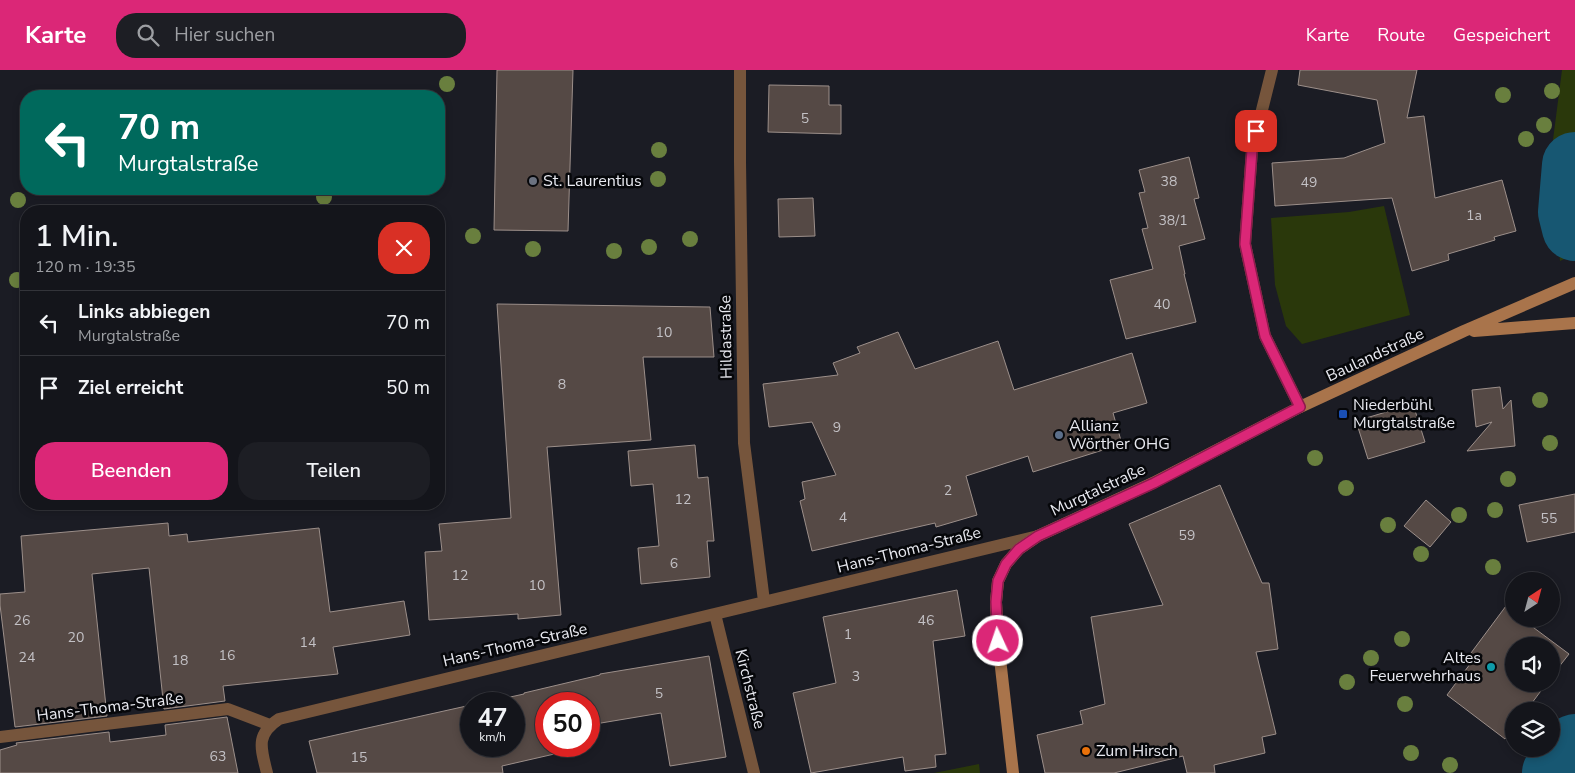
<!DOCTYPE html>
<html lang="de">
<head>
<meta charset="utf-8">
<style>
	body { margin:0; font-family:"Nunito Sans",sans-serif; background:#1d1e24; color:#f1f3f6; height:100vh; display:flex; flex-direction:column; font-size:19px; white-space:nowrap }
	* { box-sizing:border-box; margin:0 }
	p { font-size:16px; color:#9d9fa3 }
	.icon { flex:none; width:28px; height:28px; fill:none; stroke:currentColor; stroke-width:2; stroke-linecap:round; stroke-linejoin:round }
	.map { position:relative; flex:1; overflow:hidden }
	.drawer { position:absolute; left:20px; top:135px; width:425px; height:305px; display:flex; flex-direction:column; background:#14151b; border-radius:20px; box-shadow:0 2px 8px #0003,0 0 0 1px #33343a }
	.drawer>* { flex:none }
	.hud { position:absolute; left:20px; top:20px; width:425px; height:105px; border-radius:20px; box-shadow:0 2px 8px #0003,0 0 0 1px #33343a; background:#00695c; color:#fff; overflow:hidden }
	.needle { width:32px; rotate:36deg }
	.controls { position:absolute; left:1505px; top:502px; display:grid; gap:10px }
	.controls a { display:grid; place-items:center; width:55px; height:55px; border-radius:50%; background:#14151b; box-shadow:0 2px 8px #0003,0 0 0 1px #33343a; font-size:25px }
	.speed { position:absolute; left:460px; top:622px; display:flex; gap:10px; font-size:25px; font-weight:700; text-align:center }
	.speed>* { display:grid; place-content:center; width:65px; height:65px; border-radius:50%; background:#14151b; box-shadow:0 2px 8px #0003,0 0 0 1px #33343a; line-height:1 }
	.speed small { font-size:12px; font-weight:400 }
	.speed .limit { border:8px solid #d22; background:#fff; color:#111 }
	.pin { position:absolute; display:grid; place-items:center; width:42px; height:42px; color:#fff; margin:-21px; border-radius:10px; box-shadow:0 2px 8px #0006 }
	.me { position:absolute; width:55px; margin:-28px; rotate:357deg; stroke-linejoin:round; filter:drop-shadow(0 0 4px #0008) }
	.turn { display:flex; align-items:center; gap:18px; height:105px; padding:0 15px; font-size:22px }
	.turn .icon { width:65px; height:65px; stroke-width:2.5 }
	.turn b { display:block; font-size:35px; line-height:42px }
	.round { display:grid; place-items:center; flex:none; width:52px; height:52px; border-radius:20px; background:#1d1e24 }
	.summary { display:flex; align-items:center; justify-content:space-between; height:85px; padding:0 15px }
	h1 { font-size:30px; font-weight:600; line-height:38px }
	.cta { display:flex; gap:10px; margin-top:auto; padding:10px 15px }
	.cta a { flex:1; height:58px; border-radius:20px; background:#db2777; color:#fff; font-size:20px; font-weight:600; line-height:58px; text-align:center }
	.cta a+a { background:#1d1e24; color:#f1f3f6 }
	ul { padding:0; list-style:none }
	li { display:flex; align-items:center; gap:15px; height:65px; padding:0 15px; border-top:1px solid #33343a }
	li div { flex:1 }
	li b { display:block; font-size:19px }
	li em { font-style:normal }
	header { display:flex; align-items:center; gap:30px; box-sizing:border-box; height:70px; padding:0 25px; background:#db2777; color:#fff }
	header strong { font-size:24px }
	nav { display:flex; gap:28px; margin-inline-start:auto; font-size:18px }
	.search { width:350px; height:45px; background:#1d1e24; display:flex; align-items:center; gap:12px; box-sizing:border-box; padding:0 18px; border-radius:20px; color:#9d9fa3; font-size:19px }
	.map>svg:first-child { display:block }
	.green { fill:#2a380b }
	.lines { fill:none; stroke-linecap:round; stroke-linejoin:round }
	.river { stroke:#175772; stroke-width:66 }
	.building { fill:#554945; stroke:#9c8f8a }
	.street { stroke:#76553c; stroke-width:12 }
	.secondary { stroke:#a9744b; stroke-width:12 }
	.tree { fill:#697f3e }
	.route-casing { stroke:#8e194d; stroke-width:12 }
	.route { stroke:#db2777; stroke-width:9 }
	.worship-dot { fill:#6b7280; stroke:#06070a; stroke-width:2 }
	.transit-dot { fill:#1a4fb4; stroke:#06070a; stroke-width:2 }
	.service-dot { fill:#5c6f8a; stroke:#06070a; stroke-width:2 }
	.culture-dot { fill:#0f9aa8; stroke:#06070a; stroke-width:2 }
	.food-dot { fill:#e8710a; stroke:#06070a; stroke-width:2 }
	.labels { text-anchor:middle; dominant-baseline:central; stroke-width:5; stroke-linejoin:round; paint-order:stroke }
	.number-label { font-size:14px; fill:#c3c1c5 }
	.poi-label { font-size:16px; fill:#e8e9f0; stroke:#06070a; text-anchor:start }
	.street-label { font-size:16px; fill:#e8e9f0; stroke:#06070a }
</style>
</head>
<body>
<header>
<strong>Karte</strong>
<div class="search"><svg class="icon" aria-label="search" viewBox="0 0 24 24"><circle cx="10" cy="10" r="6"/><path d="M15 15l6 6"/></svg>Hier suchen</div>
<nav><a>Karte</a><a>Route</a><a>Gespeichert</a></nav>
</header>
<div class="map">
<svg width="1575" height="703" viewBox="0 0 1575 703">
	<rect width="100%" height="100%" fill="#1b1c24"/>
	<path class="green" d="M1562,0h13v184l-15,7 -10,-98z
		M1384,136l26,109 -108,29 -16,-18 -11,-41 -4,-67 78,-6z
		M979,694l1,9h-46z"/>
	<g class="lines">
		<path class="river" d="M1575,95l-4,47 4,16
			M1555,703l6,-5 14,-21"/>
	</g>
	<path class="building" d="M497,0h76l-5,161 -74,-1z
		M1300,0h117l-10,48 17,-2 11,82 67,-18 14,51 -22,6 1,3 -47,14 1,6 -37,11 -20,-73 -117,8 -3,-43 72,-5 41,-15 -8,-43 -79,-15z
		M769,15l60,1v19h12v29l-73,-2z
		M1189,87l10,41 -5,1 11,40 -26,7 6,28h-1l12,48 -70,17 -16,-59 43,-11 -11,-40 6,-1 -9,-35 6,-1 -6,-22z
		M813,128l2,38 -36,1 -1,-38z
		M497,234l213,3 4,50h-71l8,83 -104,7 14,168 -43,4v-5l-89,6 -4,-68 17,-1 -3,-27 72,-6z
		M898,262l17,37 83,-28 16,49 118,-37 15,50 -34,10 9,31 -89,28 -5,-16 -62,20 11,39 -41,12 -1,-4 -123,28 -12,-50 5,-2 -3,-17 34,-7 -24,-53 -43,5 -6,-43 75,-9 -5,-12 27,-10 -3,-6z
		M1500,317l3,22 8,-9 4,46 -48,5 25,-29 -16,5 -4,-37z
		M1413,334l12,38 -57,17 -12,-38z
		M695,375l3,33 10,-1 6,64h-7l3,36 -69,7 -3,-36 21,-2 -6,-62 -22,2 -3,-35z
		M1220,415l42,98h7l9,66 -22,3 20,82 -14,3 3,16 -51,12 1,8h-28l-4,-17 -69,17h-69l-8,-38 46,-11 -3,-13 25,-7 -14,-87 72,-12 -34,-81z
		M1575,424v38l-48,10 -8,-37z
		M1426,430l25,22 -21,25 -26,-21z
		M168,453l1,13 18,-2 1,8 131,-14 11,84 74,-11 6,34 -77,12 5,27 -115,12 2,15 -61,8 -15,-141 -57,6 15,142 -92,11 -15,-122v-11l25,-2 -4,-56z
		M957,520l8,46 -32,5 13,113 -11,1 1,12 -31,4 -2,-14 -92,16 -18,-80 43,-10 -13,-66z
		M1506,536l8,6v7h8l47,35 -18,23v-31h-37v38h32l-20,27h-12v16l-9,12 -58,-44 29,-39 -5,-3z
		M709,586l17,101 -56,9 -9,-53 -72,12v-21h-43v42l39,1 -83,19 1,7h-186l-8,-32 162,-36v41h43v-42h-36l46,-10v-1l76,-18v-1z
		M227,647l11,56h-238v-23l17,-5 -1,-2 93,-11 1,10 56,-7 -1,-10z"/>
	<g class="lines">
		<path class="street" d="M740,0v92l4,281 20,158
			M1272,0l-20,80 -7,94 20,92 35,71
			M715,544l39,159
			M0,667l228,-28 42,16
			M267,703c-6,-25 -12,-38 12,-54l759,-183"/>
		<path class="secondary" d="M1474,261l101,-8
			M1013,703l-15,-132 -2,-39 2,-21 8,-17 13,-15 19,-13 115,-53 147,-76 164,-76 111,-48"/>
	</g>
	<g class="tree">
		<circle cx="447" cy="14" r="8"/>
		<circle cx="1552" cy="21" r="8"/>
		<circle cx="1503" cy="25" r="8"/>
		<circle cx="1544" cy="55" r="8"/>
		<circle cx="1526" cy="69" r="8"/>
		<circle cx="659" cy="80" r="8"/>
		<circle cx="658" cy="109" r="8"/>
		<circle cx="324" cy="127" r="8"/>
		<circle cx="18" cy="130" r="8"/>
		<circle cx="473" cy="166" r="8"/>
		<circle cx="690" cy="169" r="8"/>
		<circle cx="649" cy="177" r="8"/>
		<circle cx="533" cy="179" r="8"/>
		<circle cx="614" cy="181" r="8"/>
		<circle cx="17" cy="210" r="8"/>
		<circle cx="1540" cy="330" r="8"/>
		<circle cx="1550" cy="373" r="8"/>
		<circle cx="1315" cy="388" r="8"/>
		<circle cx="1508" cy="409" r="8"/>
		<circle cx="1346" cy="418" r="8"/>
		<circle cx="1495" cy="440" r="8"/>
		<circle cx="1459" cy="445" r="8"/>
		<circle cx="1388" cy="455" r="8"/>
		<circle cx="1421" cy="484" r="8"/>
		<circle cx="1493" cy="497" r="8"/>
		<circle cx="1402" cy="569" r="8"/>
		<circle cx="1371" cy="588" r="8"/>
		<circle cx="1347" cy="612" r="8"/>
		<circle cx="1405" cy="634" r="8"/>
		<circle cx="1411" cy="683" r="8"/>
		<circle cx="1450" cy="695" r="8"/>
	</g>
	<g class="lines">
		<defs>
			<path id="route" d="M998,571l-2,-39 2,-21 8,-17 13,-15 19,-13 116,-53 146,-76 -35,-71 -20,-92 7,-94 4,-19"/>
		</defs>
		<use href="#route" class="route-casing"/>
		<use href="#route" class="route"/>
	</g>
	<circle class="worship-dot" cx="533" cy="111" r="5"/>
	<rect class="transit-dot" x="1338" y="339" width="10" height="10" rx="2.5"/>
	<circle class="service-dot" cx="1059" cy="365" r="5"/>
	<circle class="culture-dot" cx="1491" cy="597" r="5"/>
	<circle class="food-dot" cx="1086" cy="681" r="5"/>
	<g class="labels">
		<g class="number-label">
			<text x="805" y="48">5</text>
			<text x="1169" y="111">38</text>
			<text x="1309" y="112">49</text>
			<text x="1474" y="145">1a</text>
			<text x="1173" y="150">38/1</text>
			<text x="1162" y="234">40</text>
			<text x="664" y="262">10</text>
			<text x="562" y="314">8</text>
			<text x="837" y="357">9</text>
			<text x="948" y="420">2</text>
			<text x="683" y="429">12</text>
			<text x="843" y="447">4</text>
			<text x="1549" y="448">55</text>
			<text x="1187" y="465">59</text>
			<text x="674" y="493">6</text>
			<text x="460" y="505">12</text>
			<text x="537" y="515">10</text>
			<text x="22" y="550">26</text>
			<text x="926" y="550">46</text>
			<text x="848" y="564">1</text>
			<text x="76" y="567">20</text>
			<text x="308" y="572">14</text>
			<text x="227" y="585">16</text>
			<text x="27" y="587">24</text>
			<text x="180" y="590">18</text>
			<text x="856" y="606">3</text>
			<text x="659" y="623">5</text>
			<text x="218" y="686">63</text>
			<text x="359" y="687">15</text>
		</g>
		<g class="poi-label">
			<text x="543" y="111">St. Laurentius</text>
			<text x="1353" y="335">Niederbühl<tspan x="1353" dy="18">Murgtalstraße</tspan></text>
			<text x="1069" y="356">Allianz<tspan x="1069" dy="18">Wörther OHG</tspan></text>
			<text x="1481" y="588" text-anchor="end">Altes<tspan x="1481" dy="18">Feuerwehrhaus</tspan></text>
			<text x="1096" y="681">Zum Hirsch</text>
		</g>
		<g class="street-label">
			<text transform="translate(726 267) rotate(-91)">Hildastraße</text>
			<text transform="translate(1375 285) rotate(-25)">Baulandstraße</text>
			<text transform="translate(1098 420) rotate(-25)">Murgtalstraße</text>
			<text transform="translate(909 480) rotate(-14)">Hans-Thoma-Straße</text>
			<text transform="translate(515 575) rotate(-13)">Hans-Thoma-Straße</text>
			<text transform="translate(750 619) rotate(76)">Kirchstraße</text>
			<text transform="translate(110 637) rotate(-7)">Hans-Thoma-Straße</text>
		</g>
	</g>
</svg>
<div class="controls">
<a><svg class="needle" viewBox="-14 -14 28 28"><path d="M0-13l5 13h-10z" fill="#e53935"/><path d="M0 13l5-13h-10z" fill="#9d9fa3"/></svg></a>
<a><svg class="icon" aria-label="sound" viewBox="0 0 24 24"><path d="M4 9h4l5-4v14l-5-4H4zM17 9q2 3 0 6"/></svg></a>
<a><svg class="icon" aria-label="layers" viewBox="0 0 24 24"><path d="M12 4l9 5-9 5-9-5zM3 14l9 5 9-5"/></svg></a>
</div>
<div class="speed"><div>47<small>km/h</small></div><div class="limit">50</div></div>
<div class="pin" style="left:1256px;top:61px;background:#d93025"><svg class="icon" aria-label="arrive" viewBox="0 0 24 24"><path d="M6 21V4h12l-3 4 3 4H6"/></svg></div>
<svg class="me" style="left:998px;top:571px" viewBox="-20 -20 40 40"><circle r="17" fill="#db2777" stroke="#fff" stroke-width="3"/><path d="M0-11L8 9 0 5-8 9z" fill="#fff"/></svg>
<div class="hud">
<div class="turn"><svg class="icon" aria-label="left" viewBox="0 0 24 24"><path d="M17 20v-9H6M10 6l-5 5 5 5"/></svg><div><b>70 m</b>Murgtalstraße</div></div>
</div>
<section class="drawer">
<div class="summary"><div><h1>1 Min.</h1><p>120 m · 19:35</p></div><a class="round" style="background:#d93025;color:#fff"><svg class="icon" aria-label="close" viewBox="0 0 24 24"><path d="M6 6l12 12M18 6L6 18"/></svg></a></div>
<ul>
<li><svg class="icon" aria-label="left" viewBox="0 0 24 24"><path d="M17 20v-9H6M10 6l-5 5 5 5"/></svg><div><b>Links abbiegen</b><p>Murgtalstraße</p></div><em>70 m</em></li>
<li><svg class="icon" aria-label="arrive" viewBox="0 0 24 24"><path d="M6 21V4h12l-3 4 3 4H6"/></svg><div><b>Ziel erreicht</b></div><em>50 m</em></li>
</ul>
<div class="cta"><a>Beenden</a><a>Teilen</a></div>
</section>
</div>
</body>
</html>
